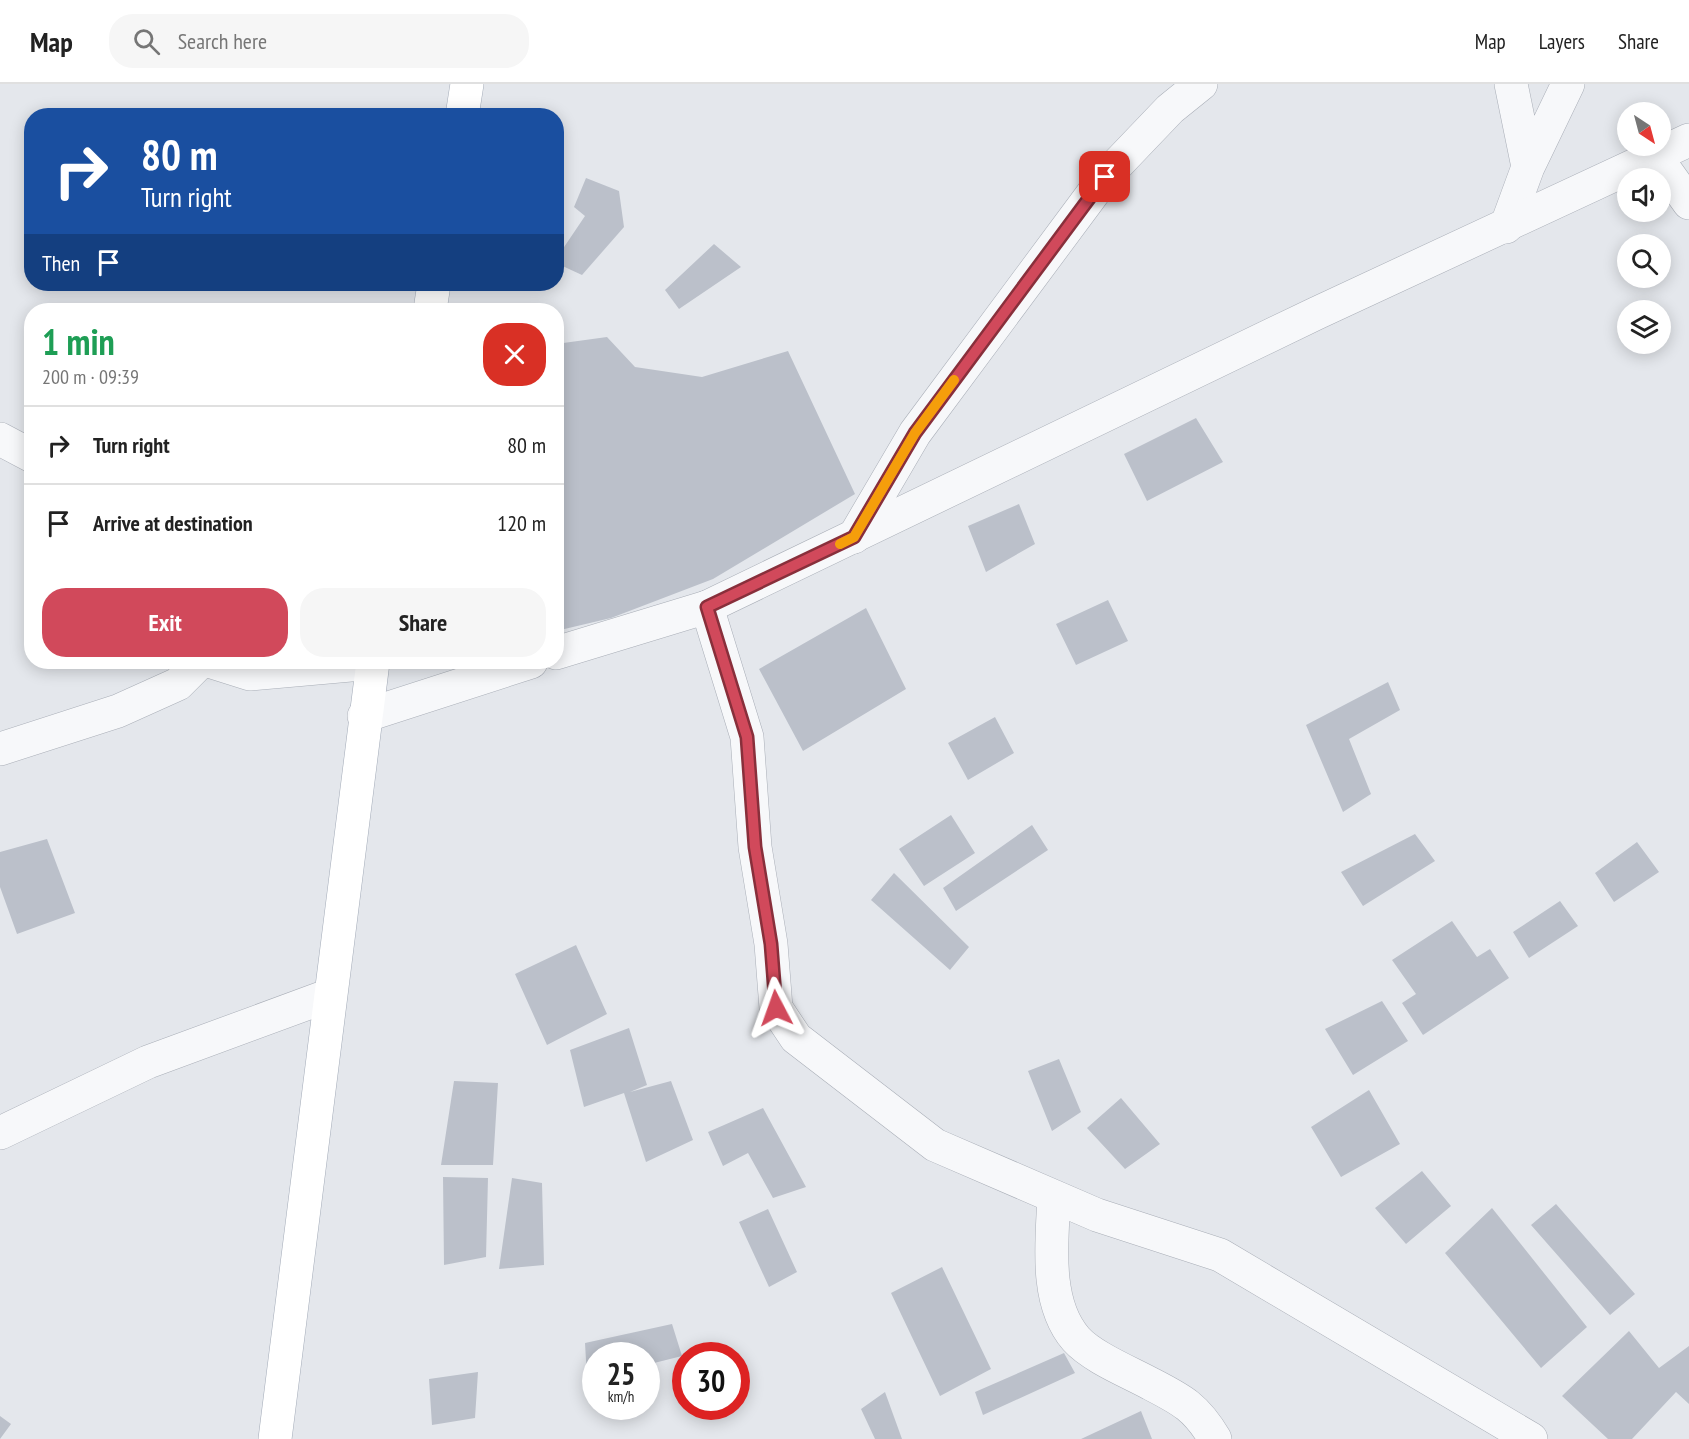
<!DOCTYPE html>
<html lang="en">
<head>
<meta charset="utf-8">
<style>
	body { margin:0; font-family:"PT Sans Narrow",sans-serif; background:#f6f6f6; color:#222; height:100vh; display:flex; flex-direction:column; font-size:22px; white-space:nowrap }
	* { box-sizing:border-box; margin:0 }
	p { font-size:20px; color:#767676 }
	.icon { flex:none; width:33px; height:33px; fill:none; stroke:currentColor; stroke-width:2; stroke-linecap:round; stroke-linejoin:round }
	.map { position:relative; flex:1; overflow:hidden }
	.details { position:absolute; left:24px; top:219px; width:540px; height:366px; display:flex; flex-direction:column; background:#fff; border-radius:24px; box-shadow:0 3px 15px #0003 }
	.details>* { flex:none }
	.banner { position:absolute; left:24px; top:24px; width:540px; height:183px; border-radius:24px; box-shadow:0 3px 15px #0003; background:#1a4fa0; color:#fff; overflow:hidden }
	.needle { width:39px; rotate:144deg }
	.fabs { position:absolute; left:1617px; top:18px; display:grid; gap:12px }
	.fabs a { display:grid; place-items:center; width:54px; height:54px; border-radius:50%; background:#fff; box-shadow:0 3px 15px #0003; font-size:30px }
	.speed { position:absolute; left:582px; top:1258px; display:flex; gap:12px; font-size:30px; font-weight:700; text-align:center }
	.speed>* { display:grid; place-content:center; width:78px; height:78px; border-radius:50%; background:#fff; box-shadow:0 3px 15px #0003; line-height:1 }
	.speed small { font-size:15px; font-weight:400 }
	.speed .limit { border:9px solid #d22; background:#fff; color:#111 }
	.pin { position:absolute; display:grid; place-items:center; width:51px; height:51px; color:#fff; margin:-26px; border-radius:12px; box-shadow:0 3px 9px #0006 }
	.me { position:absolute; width:66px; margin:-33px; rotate:356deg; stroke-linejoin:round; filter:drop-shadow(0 0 4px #0008) }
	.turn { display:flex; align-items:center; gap:21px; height:126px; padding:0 18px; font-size:27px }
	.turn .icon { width:78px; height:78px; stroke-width:2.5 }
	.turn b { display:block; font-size:42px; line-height:51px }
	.then { display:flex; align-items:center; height:57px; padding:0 18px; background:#0003; gap:12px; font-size:22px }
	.round { display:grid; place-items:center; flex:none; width:63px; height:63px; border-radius:24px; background:#f6f6f6 }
	.head { display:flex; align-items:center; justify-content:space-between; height:102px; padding:0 18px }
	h1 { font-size:36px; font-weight:800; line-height:45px; color:#1e9e55 }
	.primary-button { display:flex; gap:12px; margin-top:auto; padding:12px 18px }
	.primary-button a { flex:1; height:69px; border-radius:24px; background:#d1495b; color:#fff; font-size:24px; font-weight:800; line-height:69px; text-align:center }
	.primary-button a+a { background:#f6f6f6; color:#222 }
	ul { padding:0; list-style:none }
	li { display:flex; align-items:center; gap:18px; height:78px; padding:0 18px; border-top:2px solid #e0e0e0 }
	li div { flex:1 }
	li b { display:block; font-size:22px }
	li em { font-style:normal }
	header { display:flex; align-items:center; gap:36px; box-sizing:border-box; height:84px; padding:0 30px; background:#fff; border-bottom:2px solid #e0e0e0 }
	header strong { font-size:28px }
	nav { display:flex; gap:33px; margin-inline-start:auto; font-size:21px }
	.search { width:420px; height:54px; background:#f6f6f6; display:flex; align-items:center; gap:15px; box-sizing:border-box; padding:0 21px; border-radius:24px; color:#767676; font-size:22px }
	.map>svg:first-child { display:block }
	.building { fill:#bbc0ca }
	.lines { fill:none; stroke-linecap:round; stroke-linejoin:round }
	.minor-casing { stroke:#a9aeb7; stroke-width:34 }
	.tertiary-casing { stroke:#a9aeb7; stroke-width:34 }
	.primary-casing { stroke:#a3abb8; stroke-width:34 }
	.minor { stroke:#f7f8fa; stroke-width:33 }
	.tertiary { stroke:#f7f8fa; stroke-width:33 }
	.primary { stroke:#fff; stroke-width:33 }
	.route-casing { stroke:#882f3b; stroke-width:15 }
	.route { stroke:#d1495b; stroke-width:10 }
	.slow { stroke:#f59e0b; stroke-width:10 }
</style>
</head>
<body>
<header>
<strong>Map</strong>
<div class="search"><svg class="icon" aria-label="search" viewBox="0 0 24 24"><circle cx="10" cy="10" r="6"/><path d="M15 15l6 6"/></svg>Search here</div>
<nav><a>Map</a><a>Layers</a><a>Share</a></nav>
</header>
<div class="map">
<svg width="1689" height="1355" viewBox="0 0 1689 1355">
	<rect width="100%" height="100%" fill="#e4e7ec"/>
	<path class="building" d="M586,94l33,13 5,36 -42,48 -26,-12v-4l29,-43 -11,-9z
		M714,160l27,23 -62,42 -14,-19z
		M607,253l28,30 67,10 86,-26 67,143 -142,85 -102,39 -55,13v-287z
		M1196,334l27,44 -76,39 -23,-47z
		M1019,420l16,40 -49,28 -18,-46z
		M1108,516l20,41 -52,24 -20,-41z
		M866,524l40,81 -103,62 -44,-82z
		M1388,598l12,28 -51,29 22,55 -28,18 -37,-87z
		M995,633l19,36 -46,27 -20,-37z
		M951,731l24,38 -51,33 -25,-37z
		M1032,741l16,25 -92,61 -13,-23z
		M1415,750l20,27 -72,45 -22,-34z
		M47,755l28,74 -58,21 -17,-47v-35z
		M1637,758l22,30 -45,30 -19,-29z
		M894,789l75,74 -19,23 -79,-70z
		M1560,817l18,25 -49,32 -16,-26z
		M1452,837l25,36 13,-8 19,29 -86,57 -21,-32 14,-9 -24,-34z
		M576,861l31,69 -60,31 -32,-71z
		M1382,917l26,40 -55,34 -28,-46z
		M629,944l18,57 -17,7 41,-11 22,59 -47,22 -22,-69 -40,14 -14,-57z
		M1059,975l22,53 -29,19 -24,-60z
		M454,997l44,2 -5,82h-52z
		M1369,1006l31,54 -59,33 -30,-50z
		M1121,1014l39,46 -35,25 -38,-41z
		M763,1024l43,79 -33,11 -25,-45 -25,13 -15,-34z
		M1422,1087l29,35 -45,38 -31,-36z
		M443,1093l45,1 -2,79 -42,8z
		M512,1094l30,5 2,82 -45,4z
		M1556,1120l79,90 -25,21 -79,-90z
		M1492,1124l95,119 -46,41 -96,-115z
		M768,1125l29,63 -28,15 -30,-65z
		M942,1183l49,102 -51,27 -49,-103z
		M672,1240l10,32 -36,9v-9h-50v20l-9,2 -2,-35z
		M1629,1247l30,37 30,-22v58l-13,-12 -44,47h-24l-46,-43z
		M1064,1269l11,20 -92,42 -8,-23z
		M478,1288l-3,46 -43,7 -3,-46z
		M885,1308l17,47h-27l-14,-30z
		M1141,1327l11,28h-71z
		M0,1332l11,8 -11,15z"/>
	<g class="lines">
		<defs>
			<path id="minor" d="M1511,0l17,83
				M1656,73l33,46
				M1506,143l22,-60 40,-83
				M0,355l32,17
				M854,453l61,-104 190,-256 65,-68 31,-25
				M707,523l40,130 8,110 16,97 5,64 20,30 139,107 162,70 123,40 311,184
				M212,578l38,12 123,-11
				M0,665l118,-38 60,-27 22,-22
				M0,1049l148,-71 182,-67
				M1054,1113c-2,44 -10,105 22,142 16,18 53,33 75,45 31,16 45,23 64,55"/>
			<path id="tertiary" d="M556,569l151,-46 610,-294 372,-173
				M364,632l167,-54"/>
			<path id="primary" d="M462,32l5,-32
				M430,226l4,-26
				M275,1355l98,-777"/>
		</defs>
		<use href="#minor" class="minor-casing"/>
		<use href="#tertiary" class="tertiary-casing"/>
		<use href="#primary" class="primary-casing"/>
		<use href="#minor" class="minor"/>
		<use href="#tertiary" class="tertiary"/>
		<use href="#primary" class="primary"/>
	</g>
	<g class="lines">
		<defs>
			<path id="route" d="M776,924l-5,-64 -16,-97 -8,-110 -40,-130 147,-70 61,-104 190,-256"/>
		</defs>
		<use href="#route" class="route-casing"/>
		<use href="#route" class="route"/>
		<path class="slow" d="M840,460l14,-7 61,-104 39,-53"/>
	</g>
</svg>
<div class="fabs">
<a><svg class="needle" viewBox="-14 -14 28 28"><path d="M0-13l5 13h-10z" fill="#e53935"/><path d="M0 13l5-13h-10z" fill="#767676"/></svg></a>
<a><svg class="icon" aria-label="sound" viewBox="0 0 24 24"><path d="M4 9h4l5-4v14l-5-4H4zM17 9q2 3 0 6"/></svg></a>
<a><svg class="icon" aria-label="search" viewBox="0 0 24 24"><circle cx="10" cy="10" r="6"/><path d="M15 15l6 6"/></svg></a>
<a><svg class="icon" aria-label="layers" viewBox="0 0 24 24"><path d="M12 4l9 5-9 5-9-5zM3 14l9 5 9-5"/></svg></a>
</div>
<div class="speed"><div>25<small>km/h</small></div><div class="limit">30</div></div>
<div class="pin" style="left:1105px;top:93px;background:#d93025"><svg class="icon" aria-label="arrive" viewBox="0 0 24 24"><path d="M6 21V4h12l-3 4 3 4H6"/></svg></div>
<svg class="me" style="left:776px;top:924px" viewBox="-20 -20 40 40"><path d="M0-17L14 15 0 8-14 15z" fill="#d1495b" stroke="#fff" stroke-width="4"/></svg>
<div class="banner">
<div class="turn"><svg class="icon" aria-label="right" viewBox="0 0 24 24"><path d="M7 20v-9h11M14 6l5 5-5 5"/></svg><div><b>80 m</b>Turn right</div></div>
<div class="then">Then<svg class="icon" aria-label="arrive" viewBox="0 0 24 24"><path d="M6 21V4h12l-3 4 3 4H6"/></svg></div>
</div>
<section class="details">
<div class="head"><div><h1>1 min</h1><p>200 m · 09:39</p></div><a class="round" style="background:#d93025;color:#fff"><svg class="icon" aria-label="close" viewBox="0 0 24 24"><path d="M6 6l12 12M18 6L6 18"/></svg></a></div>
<ul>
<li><svg class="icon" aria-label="right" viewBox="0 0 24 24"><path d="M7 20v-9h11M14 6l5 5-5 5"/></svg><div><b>Turn right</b></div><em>80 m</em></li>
<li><svg class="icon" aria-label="arrive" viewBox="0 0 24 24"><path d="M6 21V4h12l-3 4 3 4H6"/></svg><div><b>Arrive at destination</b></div><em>120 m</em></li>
</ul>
<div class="primary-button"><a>Exit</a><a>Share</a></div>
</section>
</div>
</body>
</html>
